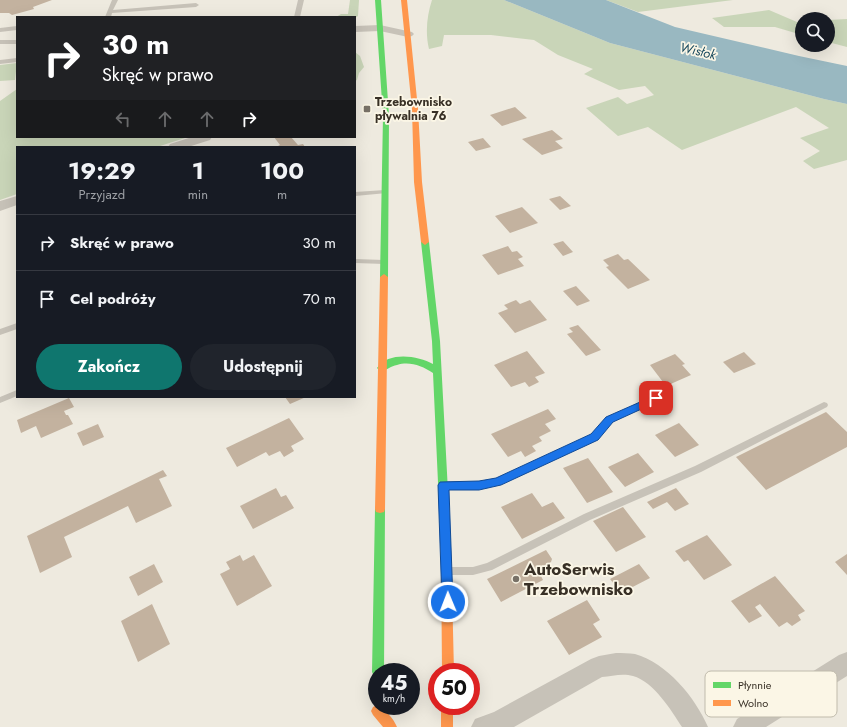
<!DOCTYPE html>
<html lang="pl">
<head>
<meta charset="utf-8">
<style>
	body { margin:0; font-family:Jost,sans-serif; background:#20242c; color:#f1f3f6; height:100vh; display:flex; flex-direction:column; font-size:15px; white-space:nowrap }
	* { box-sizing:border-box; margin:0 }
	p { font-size:13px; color:#9ea1a6 }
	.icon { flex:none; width:22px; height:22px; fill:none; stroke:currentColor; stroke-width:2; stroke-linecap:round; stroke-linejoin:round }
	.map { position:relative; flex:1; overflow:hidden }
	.sheet { position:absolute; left:16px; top:146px; width:340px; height:252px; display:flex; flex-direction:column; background:#171b24; border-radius:0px; box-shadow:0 4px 16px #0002 }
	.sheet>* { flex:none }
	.guide { position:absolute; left:16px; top:16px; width:340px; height:122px; border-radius:0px; box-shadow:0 4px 16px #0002; background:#202124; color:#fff; overflow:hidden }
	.controls { position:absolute; left:795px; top:12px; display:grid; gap:8px }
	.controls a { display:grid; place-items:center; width:40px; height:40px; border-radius:50%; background:#171b24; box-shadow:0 4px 16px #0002; font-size:20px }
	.speed { position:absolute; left:368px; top:663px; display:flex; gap:8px; font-size:20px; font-weight:700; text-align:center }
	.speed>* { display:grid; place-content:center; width:52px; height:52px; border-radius:50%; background:#171b24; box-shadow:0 4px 16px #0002; line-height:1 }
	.speed small { font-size:10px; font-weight:400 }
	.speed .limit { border:6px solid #d22; background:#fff; color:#111 }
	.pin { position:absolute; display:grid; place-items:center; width:34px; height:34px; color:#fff; margin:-17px; border-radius:8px; box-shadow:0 2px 6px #0006 }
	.me { position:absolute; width:44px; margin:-22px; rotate:359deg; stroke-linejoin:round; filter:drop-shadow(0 0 3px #0008) }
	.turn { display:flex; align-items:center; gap:14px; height:84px; padding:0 20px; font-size:18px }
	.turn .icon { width:52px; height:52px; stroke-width:2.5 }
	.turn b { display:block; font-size:28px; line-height:34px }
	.lanes { display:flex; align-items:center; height:38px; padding:0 20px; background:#0003; justify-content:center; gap:20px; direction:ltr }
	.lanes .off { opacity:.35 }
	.eta { display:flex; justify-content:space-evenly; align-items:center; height:68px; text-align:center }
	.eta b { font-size:24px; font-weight:700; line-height:28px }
	.action { display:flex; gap:8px; margin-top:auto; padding:8px 20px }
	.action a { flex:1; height:46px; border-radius:24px; background:#0f766e; color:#fff; font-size:16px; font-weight:700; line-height:46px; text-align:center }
	.action a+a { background:#20242c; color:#f1f3f6 }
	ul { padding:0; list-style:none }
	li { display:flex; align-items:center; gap:12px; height:56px; padding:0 20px; border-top:1px solid #363941 }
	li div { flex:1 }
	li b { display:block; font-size:15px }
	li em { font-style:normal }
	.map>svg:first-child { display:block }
	.green { fill:#c9d5b8 }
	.water { fill:#99b8c1 }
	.building { fill:#c3b29f }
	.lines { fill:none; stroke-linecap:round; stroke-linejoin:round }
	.lane { fill:#c7c2b8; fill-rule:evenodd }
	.street { fill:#c7c2b8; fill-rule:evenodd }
	.fast { fill:#63d668; fill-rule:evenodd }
	.slow { fill:#ff974d; fill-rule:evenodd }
	.route { fill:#1a73e8; stroke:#114b97 }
	.poi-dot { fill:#787167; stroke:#fbf6e6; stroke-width:1.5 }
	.labels { text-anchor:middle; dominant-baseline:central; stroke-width:3.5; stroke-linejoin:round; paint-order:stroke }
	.far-poi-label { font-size:12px; font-weight:bold; fill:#383026; stroke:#fbf6e6; text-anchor:start }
	.far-water-label { font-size:13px; font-style:italic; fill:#18495d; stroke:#fbf6e6 }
	.near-poi-label { font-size:17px; font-weight:bold; fill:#383026; stroke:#fbf6e6; text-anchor:start }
	.key { fill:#fbf6e6; stroke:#c0bbac; stroke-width:1 }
	.key-label { font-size:11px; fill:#383026 }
</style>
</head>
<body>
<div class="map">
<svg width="847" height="727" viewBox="0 0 847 727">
	<rect width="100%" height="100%" fill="#eeeadf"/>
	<path class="green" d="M350,0h9l-1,16 -3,2 -19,-1 5,-3h7z
		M432,0h72l106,43 214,56 23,5v56l-33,9 -11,-8 17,-10 -20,-13 29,-10 -33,-21 -114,43 -34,-23 -30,9 -32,-28 32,-11 9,7 27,-9 -9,-9 -26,4 -35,-16 9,-5 -35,-14 -24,-15 -43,-5h-47l-2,11 -13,3c-4,-16 -2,-34 3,-49z
		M606,0h127l-95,12z
		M769,10l28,12h5v13l-27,-8h-51l-12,-9z
		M847,19v28l-19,-5v-22z
		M355,52l5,4 4,11 -5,6 -2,7 -2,1z
		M17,63l-2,17 -15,1v-16z
		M17,89v48h171l-31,10h-140v47l-17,6v-99z"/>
	<path class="water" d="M504,0h102l69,27 124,29 48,10v38l-23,-5 -214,-56z"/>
	<path class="building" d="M0,0h52l-19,7 1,2 -22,6 -3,-2h-9z
		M515,107l12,11 -25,8 -12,-11z
		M552,130l11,9 -8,2 8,7 -21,7 -20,-16z
		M274,137h17l7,8 5,-1 2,3h-26l-1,-1 2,-1z
		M483,138l8,9 -15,4 -8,-9z
		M560,196l11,10 -11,4 -11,-11z
		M522,207l16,16 -28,10 -15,-17z
		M563,241l10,11 -10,4 -10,-12z
		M508,246l4,6 5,-1 6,6 -5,2 6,7 -26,9 -16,-20z
		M618,254l6,6 4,-1 22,21 -22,9 -22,-22 3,-1 -6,-6z
		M576,286l14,15 -13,5 -14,-15z
		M516,300l4,4 10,-4 17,20 -32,13 -17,-20 10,-4 -4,-4z
		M578,325l23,25 -15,6 -19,-22 6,-2 -4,-4z
		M527,351l18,22 -10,4 4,5 -10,5 -4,-5 -14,5 -17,-22z
		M744,352l12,12 -22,9 -11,-11z
		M675,354l10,10 -3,1 9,10 -25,11 -16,-21z
		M285,397h21l-16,7z
		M69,398l5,9 -10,4 2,4h2l5,9 -32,14 -5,-12 -15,7 -4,-13z
		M548,409l8,10 -11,5 6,7 -12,6 3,4 -10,5 4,5 -11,6 -4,-6 -13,6 -17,-23z
		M826,412l21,20v15l-81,43 -30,-33z
		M289,418l15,21 -13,7 3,5 -10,6 -4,-6 -11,5 -3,-4 -29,15 -11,-19z
		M679,423l20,22 -24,12 -20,-22z
		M98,424l6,13 -21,9 -6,-13z
		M638,453l16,19 -29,15 -17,-20z
		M588,458l25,34 -26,11 -24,-35z
		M163,470l4,6 -8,3 13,27 -36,17 -8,-17 -64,31 8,20 -32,16 -13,-37z
		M276,488l5,9 5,-2 8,13 -41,21 -13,-23z
		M676,488l13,16 -14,7 -8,-9 -14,7 -6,-7z
		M532,493l10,14 11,-5 12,16 -43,21 -21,-32z
		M623,507l23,30 -30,15 -23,-31z
		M707,535l25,30 -28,15 -16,-20 -4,2 -9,-11z
		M546,550l6,9 -1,3 -7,4 4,6 -7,4 2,4 -42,22 -14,-23z
		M847,554v21l-12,-13z
		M240,555l3,6 11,-6 18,31 -35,20 -17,-32 10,-5 -4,-7z
		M154,564l9,18 -25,14 -9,-19z
		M639,564l11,14 -29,15 -11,-14z
		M775,576l30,35 -7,4 3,5 -9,6 -5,-4 -8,5 -19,-23 -5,3 7,9 -13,7 -18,-22z
		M587,600l13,20 -7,4 9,13 -33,18 -22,-34z
		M152,604l18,40 -32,18 -17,-41z"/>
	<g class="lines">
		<path class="lane" d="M112,0h6l-5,10 83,-7 3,2 -3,2 -84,6 -1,4h-6z
			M298,0h6l-4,17h-6z
			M17,26v4l-17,2v-4z
			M0,40h17v4h-17z
			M17,58v4l-17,2v-4z
			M385,190l2,1v2l-32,3v-4z
			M355,259l29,1 4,2 -4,2 -29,-1z
			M17,323v6l-17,6v-6z
			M17,390v6l-17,7v-6z
			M656,395l3,1 1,2 -1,2 -46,22 -16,17 -97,46 -21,4h-34l-3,-1 -1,-3 1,-3 3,-1h34l17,-3 95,-43 16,-17z
			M824,402l3,1 1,2 -1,2 -126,65 -111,48 -98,50 -19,5h-23l-3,-1 -2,-3 2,-3 3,-1h23l14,-4 97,-49 111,-48z"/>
		<path class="street" d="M380,25l32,7 2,2 -2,2 -4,1 -28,-6 -25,1v-6z
			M192,137h20l-2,3 -22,7h-20l2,-3z
			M17,196v9l-17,6v-10z
			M847,652v24l-81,51h-33l4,-8 102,-64z
			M616,653c6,0 13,0 19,1 32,9 60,43 73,73h-26c-11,-17 -28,-45 -49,-51 -10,-3 -21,0 -31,1l-88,50h-43l4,-8 19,-7 97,-53 8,-3z"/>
		<path class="fast" d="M375,0h6l8,116 -1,161 -4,3 -4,-3 3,-161z
			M425,239l4,3 11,99 11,207 -1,3 -4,2 -4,-2 -1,-3 -8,-175c-11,-7 -23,-12 -36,-8 -6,1 -10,5 -15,6l-3,-1 -2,-2c12,-17 41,-12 56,-4l-1,-23 -11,-99z
			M380,505l4,1 1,3 -1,163h-7v5l-3,-1 -2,-4 3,-163 1,-3z"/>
		<path class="slow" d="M401,0h6l11,109 4,73 7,60 -4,3 -4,-3 -7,-60 -2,-73z
			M384,274l4,3 -3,232 -1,3 -4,1 -4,-1 -1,-3 5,-232z
			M446,543l4,2 1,3 3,124h-12l-1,-124 1,-3z
			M377,705c7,3 17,14 20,22h-14l-10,-12 -2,-4 2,-4z
			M441,706h12v21h-12z"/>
	</g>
	<path class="route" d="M656,395l3,1 2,2 -2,3 -46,21 -15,18 -97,45 -22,5h-30l4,112 -1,4 -4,2 -5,-2 -1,-4 -4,-117 2,-3 39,-1 17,-3 95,-44 15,-17z"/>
	<g class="poi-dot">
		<rect x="363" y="105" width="8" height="8" rx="2"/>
		<circle cx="516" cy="579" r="4"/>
	</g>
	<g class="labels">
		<g class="far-poi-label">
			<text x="375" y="102">Trzebownisko<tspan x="375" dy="14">pływalnia 76</tspan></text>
		</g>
		<g class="far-water-label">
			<text transform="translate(698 51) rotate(13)">Wisłok</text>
		</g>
		<g class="near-poi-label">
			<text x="524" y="569">AutoSerwis<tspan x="524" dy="20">Trzebownisko</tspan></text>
		</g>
	</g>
	<rect x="705" y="671" width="132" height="46" rx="6" class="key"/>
	<rect x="713" y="682" width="18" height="6" fill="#63d668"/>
	<rect x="713" y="700" width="18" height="6" fill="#ff974d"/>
	<g class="key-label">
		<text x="738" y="689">Płynnie</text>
		<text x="738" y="707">Wolno</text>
	</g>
</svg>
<div class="controls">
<a><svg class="icon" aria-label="search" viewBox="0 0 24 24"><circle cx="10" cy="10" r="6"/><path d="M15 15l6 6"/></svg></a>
</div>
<div class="speed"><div>45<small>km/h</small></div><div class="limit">50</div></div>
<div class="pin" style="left:656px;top:398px;background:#d93025"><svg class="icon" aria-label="arrive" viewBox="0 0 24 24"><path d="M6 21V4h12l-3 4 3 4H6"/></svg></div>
<svg class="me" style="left:448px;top:602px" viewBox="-20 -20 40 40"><circle r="17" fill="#1a73e8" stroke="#fff" stroke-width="3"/><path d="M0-11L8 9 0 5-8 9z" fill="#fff"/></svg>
<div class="guide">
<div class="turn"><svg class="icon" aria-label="right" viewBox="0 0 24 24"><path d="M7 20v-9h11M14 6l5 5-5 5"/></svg><div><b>30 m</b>Skręć w prawo</div></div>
<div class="lanes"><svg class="icon off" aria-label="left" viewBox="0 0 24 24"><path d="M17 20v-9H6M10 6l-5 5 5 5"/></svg><svg class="icon off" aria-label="ahead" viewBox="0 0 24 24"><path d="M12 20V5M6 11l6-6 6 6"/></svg><svg class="icon off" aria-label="ahead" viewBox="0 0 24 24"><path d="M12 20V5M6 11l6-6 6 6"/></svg><svg class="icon" aria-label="right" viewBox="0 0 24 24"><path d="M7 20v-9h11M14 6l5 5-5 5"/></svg></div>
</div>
<section class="sheet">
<div class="eta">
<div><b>19:29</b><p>Przyjazd</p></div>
<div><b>1</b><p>min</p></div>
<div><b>100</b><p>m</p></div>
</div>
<ul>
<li><svg class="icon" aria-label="right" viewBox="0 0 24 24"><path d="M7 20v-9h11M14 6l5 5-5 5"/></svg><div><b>Skręć w prawo</b></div><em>30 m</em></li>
<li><svg class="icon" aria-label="arrive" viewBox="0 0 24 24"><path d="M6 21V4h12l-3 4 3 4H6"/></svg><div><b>Cel podróży</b></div><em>70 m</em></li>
</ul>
<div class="action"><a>Zakończ</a><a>Udostępnij</a></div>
</section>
</div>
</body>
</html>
